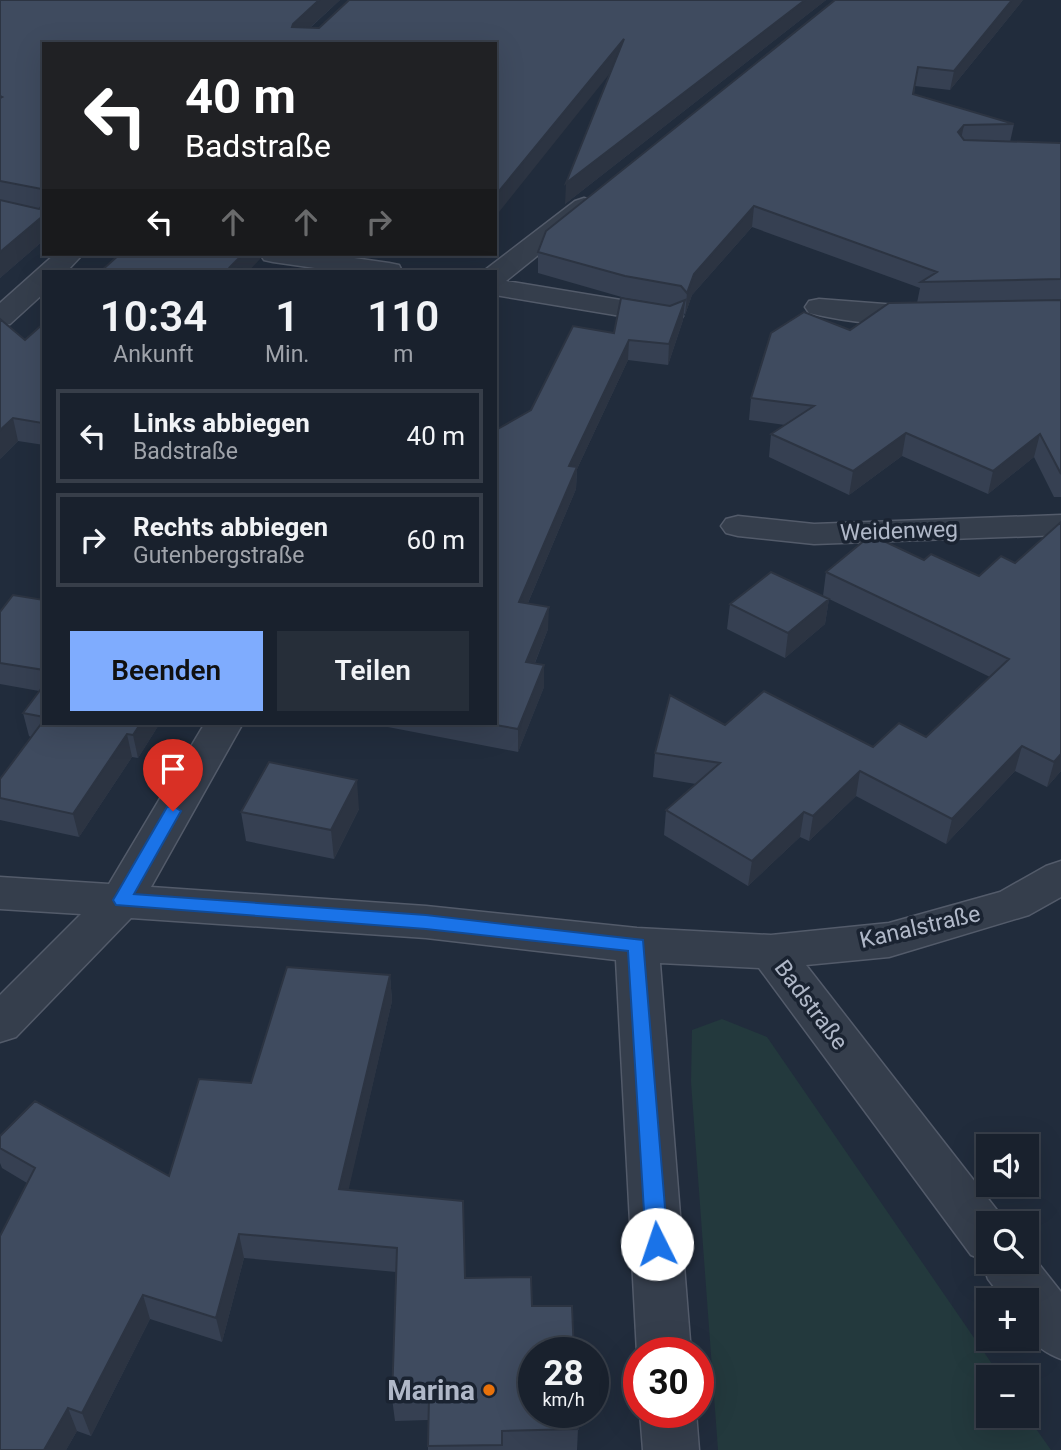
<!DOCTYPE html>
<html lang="de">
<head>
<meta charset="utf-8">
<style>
	body { margin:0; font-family:Roboto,sans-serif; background:#262e39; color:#f1f3f6; height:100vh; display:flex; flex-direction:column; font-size:26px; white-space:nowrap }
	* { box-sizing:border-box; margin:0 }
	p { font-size:23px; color:#9fa3aa }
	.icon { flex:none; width:38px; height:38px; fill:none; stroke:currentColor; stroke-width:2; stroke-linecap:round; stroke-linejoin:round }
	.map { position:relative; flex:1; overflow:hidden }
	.side { position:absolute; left:42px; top:270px; width:455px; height:455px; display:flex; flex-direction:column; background:#19212d; border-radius:0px; box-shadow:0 7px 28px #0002,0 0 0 2px #373e49 }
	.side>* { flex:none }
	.top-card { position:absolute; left:42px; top:42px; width:455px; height:214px; border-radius:0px; box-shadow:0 7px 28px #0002,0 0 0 2px #373e49; background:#202124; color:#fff; overflow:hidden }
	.fabs { position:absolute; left:976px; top:1134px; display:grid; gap:14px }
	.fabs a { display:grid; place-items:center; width:63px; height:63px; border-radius:0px; background:#19212d; box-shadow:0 7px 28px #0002,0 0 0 2px #373e49; font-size:35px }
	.speed { position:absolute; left:518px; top:1337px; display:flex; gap:14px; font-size:35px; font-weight:700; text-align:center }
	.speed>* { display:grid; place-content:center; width:91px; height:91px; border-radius:50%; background:#19212d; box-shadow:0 7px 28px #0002,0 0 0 2px #373e49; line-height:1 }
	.speed small { font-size:18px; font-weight:400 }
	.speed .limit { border:10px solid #d22; background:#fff; color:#111 }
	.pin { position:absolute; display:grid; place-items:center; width:60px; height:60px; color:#fff; margin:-72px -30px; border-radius:50% 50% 50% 0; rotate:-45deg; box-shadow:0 0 7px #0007 }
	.pin .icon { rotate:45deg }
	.me { position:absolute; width:77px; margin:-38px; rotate:356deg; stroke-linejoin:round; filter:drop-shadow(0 0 5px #0008) }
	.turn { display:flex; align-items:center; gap:24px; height:147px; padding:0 28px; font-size:32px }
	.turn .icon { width:91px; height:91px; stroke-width:2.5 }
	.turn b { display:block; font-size:49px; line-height:60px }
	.lanes { display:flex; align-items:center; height:66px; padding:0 28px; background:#0003; justify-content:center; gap:35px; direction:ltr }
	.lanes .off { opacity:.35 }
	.eta { display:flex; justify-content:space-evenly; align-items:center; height:119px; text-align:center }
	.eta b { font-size:42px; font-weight:600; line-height:49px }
	.button { display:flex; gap:14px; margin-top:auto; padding:14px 28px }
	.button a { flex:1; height:80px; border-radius:0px; background:#7facfe; color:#111; font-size:28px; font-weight:600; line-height:80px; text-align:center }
	.button a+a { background:#262e39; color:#f1f3f6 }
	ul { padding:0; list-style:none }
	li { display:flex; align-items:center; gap:21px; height:94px; margin:0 14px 10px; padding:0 14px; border:4px solid #373e49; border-radius:0px }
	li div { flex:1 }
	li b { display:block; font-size:26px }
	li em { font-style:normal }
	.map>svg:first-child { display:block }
	.green { fill:#23393d }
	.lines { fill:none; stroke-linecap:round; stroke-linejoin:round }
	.minor-casing { stroke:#535b6a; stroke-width:3 }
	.minor { fill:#353e4c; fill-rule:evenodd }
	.wall { fill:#364052 }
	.shaded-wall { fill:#2c3442 }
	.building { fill:#3f4b5f; stroke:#2c3442; stroke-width:2 }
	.route { fill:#1a73e8; stroke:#114b97; stroke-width:2 }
	.food-dot { fill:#e8710a; stroke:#1a2331; stroke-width:2.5 }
	.labels { text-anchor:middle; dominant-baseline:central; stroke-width:7; stroke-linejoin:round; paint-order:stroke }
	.street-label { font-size:23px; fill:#b0b8c8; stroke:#1a2331 }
	.near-poi-label { font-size:28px; font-weight:bold; fill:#b0b8c8; stroke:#1a2331; text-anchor:end }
</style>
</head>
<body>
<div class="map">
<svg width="1061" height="1450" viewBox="0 0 1061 1450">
	<rect width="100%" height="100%" fill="#212c3c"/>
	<path class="green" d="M722,1019l45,18 234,340h-12v39h38l24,34h-333l-27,-368 1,-52z"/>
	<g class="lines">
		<defs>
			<path id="minor" d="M584,198l9,3 4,5 -4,5 -87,70 163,27 10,2 4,6 -4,6 -10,2 -174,-29v-24l-10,-1 90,-69z
				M55,254h28l-16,17h-23v22l-34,31 -10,2v-23z
				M260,254h66l63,9 10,2 3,6h-66l-63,-9 -9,-2z
				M819,299l117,9 4,6 -4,6c-38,9 -89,2 -127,-7l-4,-6 4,-6z
				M1061,515v20l-247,9 -76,-8 -12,-3 -5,-7 5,-7 12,-3 76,8z
				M205,723h38l-92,164 275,19 211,22 134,7 118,-12 111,-31 46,-26 15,-5v36l-32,18 -140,42 -83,8 201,258h-18v39h38v-13l34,43v67c-33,-13 -34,-26 -34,-59h-23l-16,-21 -7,-20 -10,-4 -212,-287 -99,-5 31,390h-52v5l-2,-5 -21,-393 -190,-22 -295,-20 -115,119 -16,5v-47l81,-81 -81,-5v-32l109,7z
				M640,1412h56l3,38h-56z"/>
		</defs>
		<use href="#minor" class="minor-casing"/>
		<use href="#minor" class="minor"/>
	</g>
	<path class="wall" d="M0,0h340l-30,28 516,-28 -261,204 45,-130 -115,-30h-451v196l-44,38z
		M1023,0l-73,90 -35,-4 -1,8 100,30 -4,18 51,1v354h-7l-20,-40 -46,37 -86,-38 -53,39 -80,-38 2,-23 14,-9 -36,-5 2,-22 99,-68 67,-27 3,-15 -168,-61 -60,68 -7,20 -1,-2 -1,7 -15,45 -40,-5 -51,109 -1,20 -48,114 20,26 -13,34 9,2v22l-26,65 -151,-29h128l36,-313 83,-77 57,-27 -46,-8 -87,-25v-21z
		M44,323v122l-26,-4 -18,18 25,-119z
		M1061,522v249l-14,16 -32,-16 -69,73 -90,-48 -47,45 -9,-4 -52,49 -84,-51 2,-25 30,-26 -43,-7 2,-24 70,-28 148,22 53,-10 64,-60 -167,-81 3,-24 98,-12 55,16 36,-13z
		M829,599l-4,25 -40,34 -58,-29 3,-25z
		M44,600v123h116l-22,35 -6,-1 -53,80 -79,-17v-41l31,-42 -2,-1 -6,-23 16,-22 -39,-7v-72z
		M359,809l-25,50 -88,-18 -5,-29z
		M390,975l2,26 -44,189 116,35 1,53 67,28 46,123 -1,21h-149v-30l-33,1 -3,-23 4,-126 -152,-14 -22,84 -72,-23 -59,117 -14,-5 -11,19h-66l27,-267 -25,-15 -2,-5v-27l169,40 82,-93z"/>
	<path class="shaded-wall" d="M319,0h21l-46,42 -1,-18z
		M805,0h21l-261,204 1,-21z
		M1012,0h11l-73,90 4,-19z
		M624,39l-1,18 -128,160v-21z
		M964,125l-4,19 -2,-12z
		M754,206l-2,21 -60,68 -7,20 2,-22 7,-19z
		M44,215v25l-44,38v-26z
		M243,254h17v5l-11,12 -19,-4z
		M685,300l-2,20 -15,45 1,-21z
		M629,340l-1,20 -51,109 -1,20 -57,135v-22l50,-136z
		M13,418l5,23 -18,18v-29z
		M906,433l-4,23 -53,39 4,-24z
		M1040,434l-6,23 -46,37 5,-23z
		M829,599l-4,25 -40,34 3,-25z
		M549,607l-1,22 -22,56v-23z
		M544,665v22l-26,65v-23z
		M141,723h19l-22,35 -5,-23z
		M127,734l5,23 -53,80 -6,-23z
		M1022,746l-7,25 -69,73 6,-25z
		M1061,754v17l-14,16 7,-25z
		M860,771l-4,25 -47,45 4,-25z
		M357,780l2,29 -25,50 -3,-29z
		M804,812l-4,25 -52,49 4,-25z
		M390,975l2,26 -49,213 -4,-25z
		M239,1234l5,24 -22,84 -6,-24z
		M143,1295l7,24 -59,117 -9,-23z
		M68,1408l9,23 -11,19h-22z"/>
	<path class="building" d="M0,0h319l-26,24 -1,3 27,1 30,-28h456l-239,183 58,-144 -129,157v-152h-451v171l-44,37v-52l39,9 3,-3v-17l-42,-8v-83l2,-1 -2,-1z
		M835,0h177l-58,71 -36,-4 -5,27 101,30 -50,1 -6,7 6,8 97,3v136l-140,3 16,-10 -183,-66 -60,68 -7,19 -6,-7 -56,-10 -87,-24 8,-21z
		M120,254h123l-13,13 25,4h-154z
		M621,298l49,8 15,-6 -16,44 -40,-4 -60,126 8,1 -58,135 30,5 -23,55 18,3 -26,64 -34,-6h11l1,-293 35,-20 42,-84 41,7z
		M1061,300v174l-21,-40 -47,37 -87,-38 -53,38 -82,-37 43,-28 -63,-8 20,-65 33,-21 46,18 39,-27z
		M0,319l25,21 19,-17v98l-2,2 -29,-5 -13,12z
		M1061,522v232l-7,8 -32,-16 -70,73 -92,-48 -47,45 -9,-4 -52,49 -86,-51 54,-47 -65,-10 15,-58 55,30 39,-34 109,56 26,-24 27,14 83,-78 -183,-87 45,-37 53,25 7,-6 48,22 22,-20 14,7z
		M771,572l58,27 -41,34 -58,-29z
		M13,595l31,5v70l-44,-7v-51z
		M44,685v32l-21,-4z
		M44,720v3h97l-8,12 -6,-1 -54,80 -73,-16v-19z
		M269,762l88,18 -26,50 -90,-18z
		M287,967l103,8 -51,214 124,12 2,77 66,-1 1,29h40l2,47h-40v59h43l1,17 -76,2v14l-74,1 1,-49 -37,1 5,-150 -158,-14 -23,84 -73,-23 -61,118 -14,-5 -24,42h-44v-214l35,-68 -35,-20v-12l35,-35 134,75 30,-97 52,4z"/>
	<path class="route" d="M173,806l8,5 -47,83 292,21 217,25 25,304 -3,7 -8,2 -8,-2 -3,-7 -18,-293 -202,-22 -310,-24 -3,-5 3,-5 51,-88z"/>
	<circle class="food-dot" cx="489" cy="1390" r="7"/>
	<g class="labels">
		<g class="street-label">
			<text transform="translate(899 531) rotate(-2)">Weidenweg</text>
			<text transform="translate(920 927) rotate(-13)">Kanalstraße</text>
			<text transform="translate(811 1005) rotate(53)">Badstraße</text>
		</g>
		<g class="near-poi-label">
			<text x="475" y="1390">Marina</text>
		</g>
	</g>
</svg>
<div class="fabs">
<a><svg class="icon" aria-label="sound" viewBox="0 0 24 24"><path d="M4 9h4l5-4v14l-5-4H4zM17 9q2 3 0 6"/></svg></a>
<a><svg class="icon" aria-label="search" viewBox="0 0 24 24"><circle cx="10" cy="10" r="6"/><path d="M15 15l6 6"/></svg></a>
<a>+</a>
<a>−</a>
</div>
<div class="speed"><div>28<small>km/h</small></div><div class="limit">30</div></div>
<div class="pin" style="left:173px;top:811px;background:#d93025"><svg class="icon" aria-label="arrive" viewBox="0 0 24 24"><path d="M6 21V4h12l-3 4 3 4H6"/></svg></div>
<svg class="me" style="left:657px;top:1244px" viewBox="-20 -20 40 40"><circle r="19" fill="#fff"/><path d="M0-13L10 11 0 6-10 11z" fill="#1a73e8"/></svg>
<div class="top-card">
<div class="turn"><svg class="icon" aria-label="left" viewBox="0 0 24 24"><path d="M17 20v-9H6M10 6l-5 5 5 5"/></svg><div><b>40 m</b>Badstraße</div></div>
<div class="lanes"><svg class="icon" aria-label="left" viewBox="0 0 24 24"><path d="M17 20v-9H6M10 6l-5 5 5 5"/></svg><svg class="icon off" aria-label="ahead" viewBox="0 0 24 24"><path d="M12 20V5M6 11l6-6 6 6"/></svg><svg class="icon off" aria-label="ahead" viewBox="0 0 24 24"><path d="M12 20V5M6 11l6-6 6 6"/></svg><svg class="icon off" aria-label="right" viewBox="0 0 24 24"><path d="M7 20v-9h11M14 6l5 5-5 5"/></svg></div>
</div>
<section class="side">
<div class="eta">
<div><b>10:34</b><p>Ankunft</p></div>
<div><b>1</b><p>Min.</p></div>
<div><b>110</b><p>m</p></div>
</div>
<ul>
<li><svg class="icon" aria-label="left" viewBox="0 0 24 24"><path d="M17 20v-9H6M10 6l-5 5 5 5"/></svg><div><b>Links abbiegen</b><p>Badstraße</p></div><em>40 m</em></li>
<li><svg class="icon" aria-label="right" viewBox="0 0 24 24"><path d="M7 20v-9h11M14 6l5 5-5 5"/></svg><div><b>Rechts abbiegen</b><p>Gutenbergstraße</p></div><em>60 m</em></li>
</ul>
<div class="button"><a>Beenden</a><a>Teilen</a></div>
</section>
</div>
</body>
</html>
